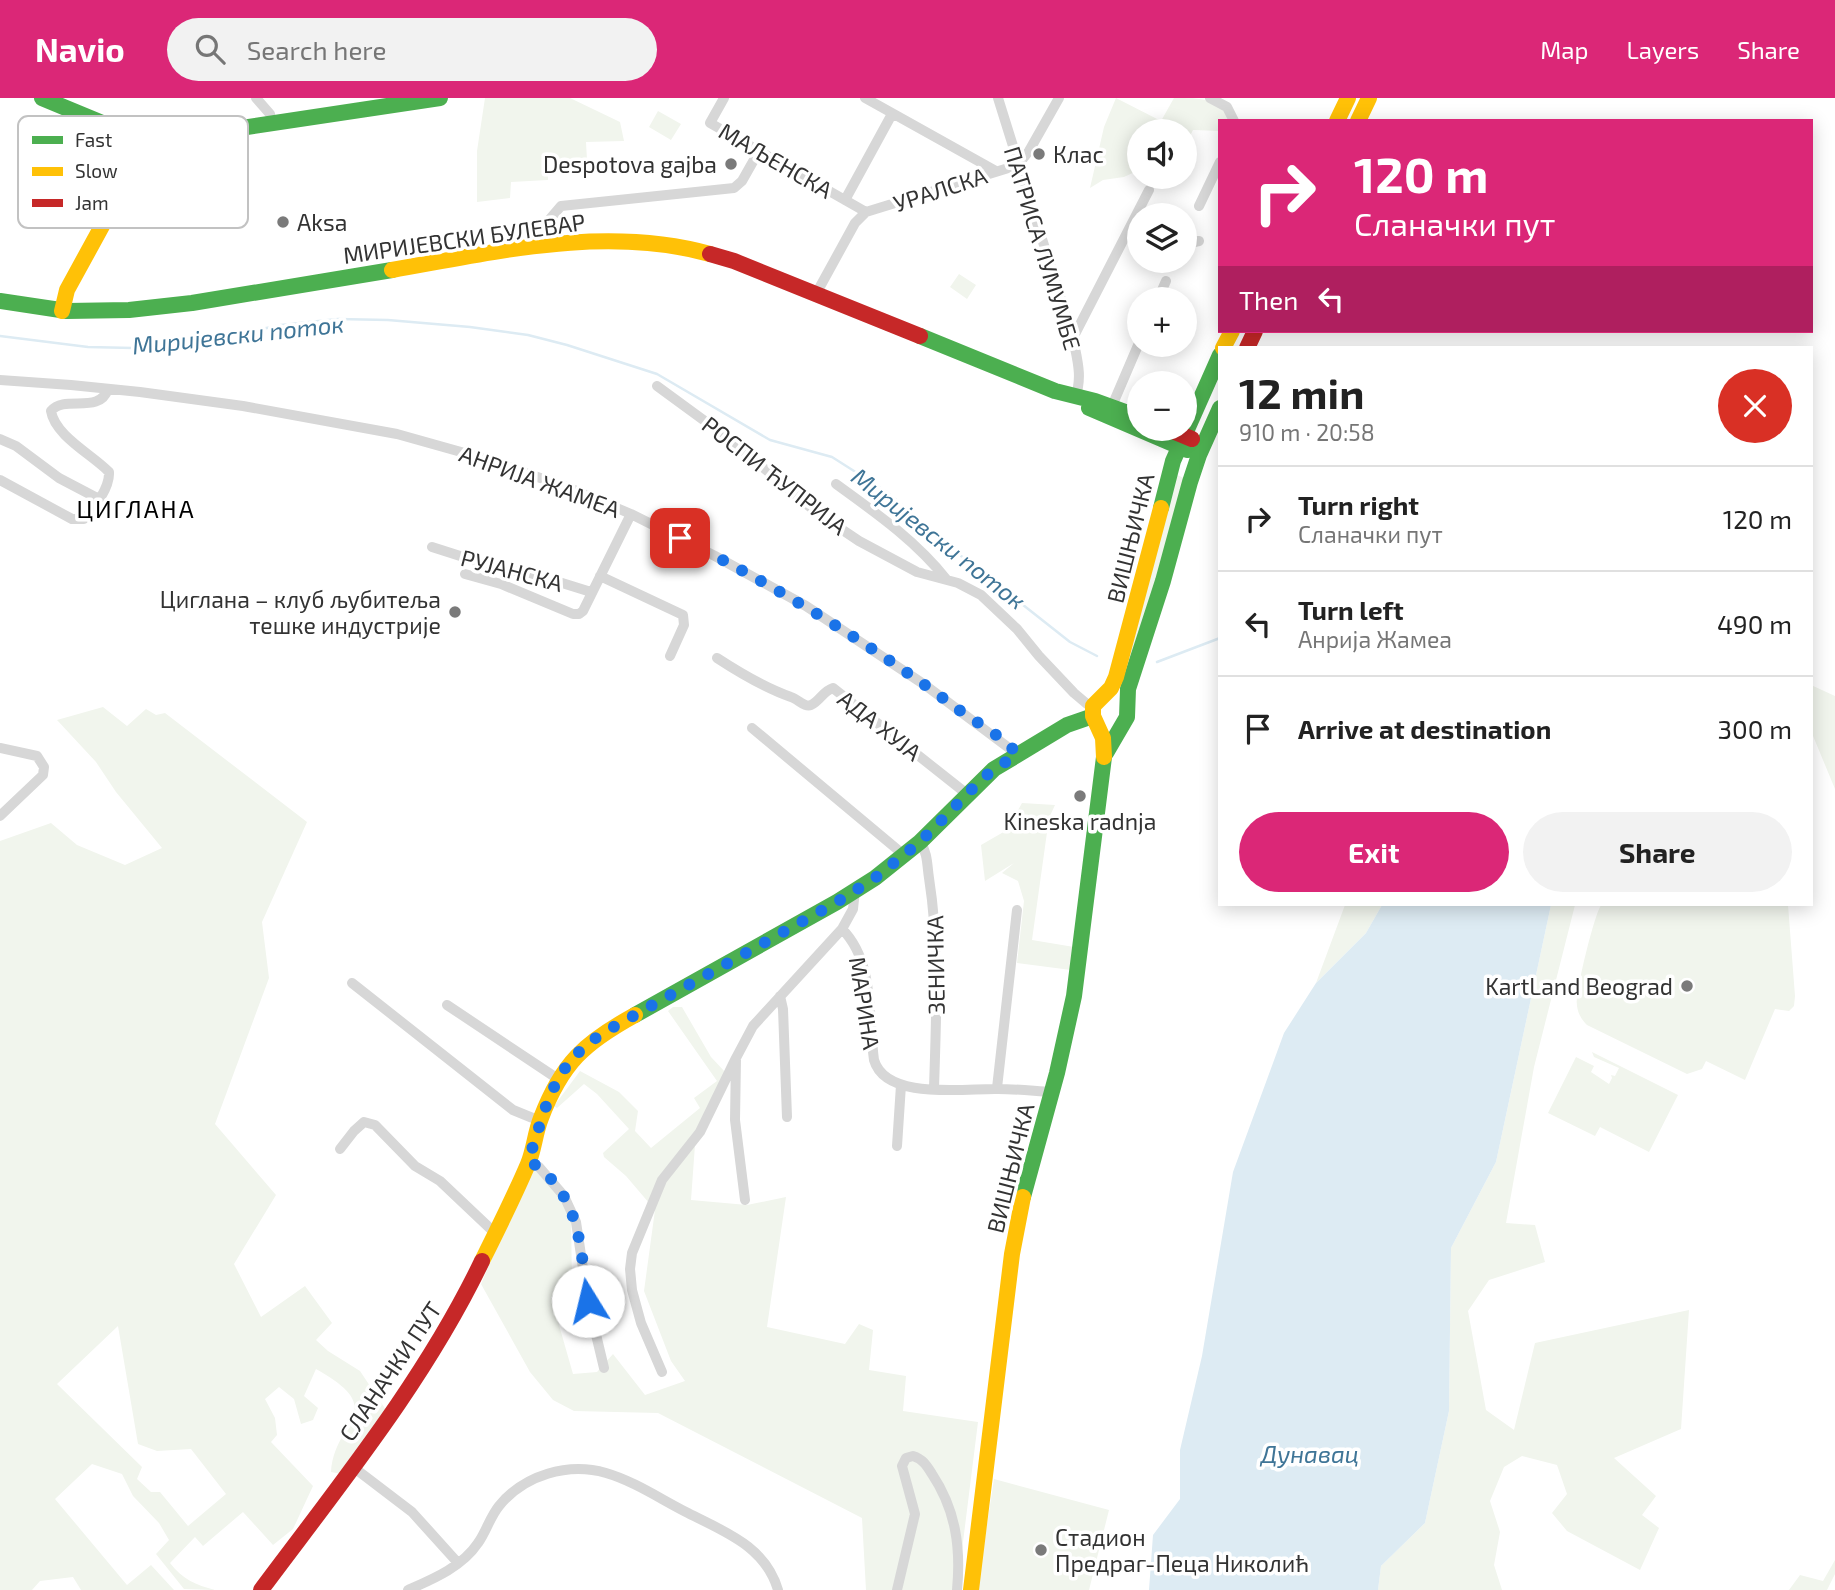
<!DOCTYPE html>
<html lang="en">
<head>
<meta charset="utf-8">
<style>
	body { margin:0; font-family:"Exo 2",sans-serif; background:#f2f2f2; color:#222; height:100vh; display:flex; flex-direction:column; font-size:26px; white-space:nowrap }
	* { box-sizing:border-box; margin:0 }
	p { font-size:23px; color:#767676 }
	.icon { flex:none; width:38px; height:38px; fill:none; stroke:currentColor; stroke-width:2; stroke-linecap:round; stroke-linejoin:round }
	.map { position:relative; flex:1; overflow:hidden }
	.details { position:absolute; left:1218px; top:248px; width:595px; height:560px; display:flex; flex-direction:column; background:#fff; border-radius:0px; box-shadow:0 4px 18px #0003 }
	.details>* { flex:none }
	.hud { position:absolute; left:1218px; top:21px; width:595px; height:214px; border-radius:0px; box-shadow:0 4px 18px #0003; background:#db2777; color:#fff; overflow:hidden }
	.tools { position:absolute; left:1127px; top:21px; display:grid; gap:14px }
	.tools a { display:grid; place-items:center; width:70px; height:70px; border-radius:50%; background:#fff; box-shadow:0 4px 18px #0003; font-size:35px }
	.pin { position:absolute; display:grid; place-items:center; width:60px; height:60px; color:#fff; margin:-30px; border-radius:14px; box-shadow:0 4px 10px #0006 }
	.me { position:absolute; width:77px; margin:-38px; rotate:351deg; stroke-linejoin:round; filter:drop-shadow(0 0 5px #0008) }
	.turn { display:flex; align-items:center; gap:24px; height:147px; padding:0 21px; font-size:32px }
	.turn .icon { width:91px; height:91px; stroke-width:2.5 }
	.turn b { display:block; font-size:49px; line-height:60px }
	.then { display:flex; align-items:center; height:66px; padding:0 21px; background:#0003; gap:14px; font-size:26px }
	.round { display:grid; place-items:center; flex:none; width:74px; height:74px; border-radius:37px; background:#f2f2f2 }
	.overview { display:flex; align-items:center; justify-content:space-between; height:119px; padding:0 21px }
	h1 { font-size:42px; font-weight:700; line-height:52px }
	.action { display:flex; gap:14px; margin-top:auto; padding:14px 21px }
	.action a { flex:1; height:80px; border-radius:42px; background:#db2777; color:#fff; font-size:28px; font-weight:700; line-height:80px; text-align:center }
	.action a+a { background:#f2f2f2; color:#222 }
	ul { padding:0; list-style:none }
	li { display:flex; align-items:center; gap:21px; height:105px; padding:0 21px; border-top:2px solid #e0e0e0 }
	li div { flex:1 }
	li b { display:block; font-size:26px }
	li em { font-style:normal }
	header { display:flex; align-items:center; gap:42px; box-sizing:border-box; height:98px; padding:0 35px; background:#db2777; color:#fff }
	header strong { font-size:33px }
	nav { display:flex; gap:38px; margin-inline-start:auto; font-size:24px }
	.search { width:490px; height:63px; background:#f2f2f2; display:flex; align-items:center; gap:18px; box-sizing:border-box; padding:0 24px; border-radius:38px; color:#767676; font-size:26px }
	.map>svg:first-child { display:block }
	.green { fill:#f1f5ed; fill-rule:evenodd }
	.water { fill:#ddebf3 }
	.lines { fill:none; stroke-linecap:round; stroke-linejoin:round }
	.stream { stroke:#ddebf3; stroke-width:2.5 }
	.street { stroke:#d7d7d7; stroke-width:10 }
	.fast { stroke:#4caf50; stroke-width:16 }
	.slow { stroke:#ffc107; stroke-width:16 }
	.jam { stroke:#c62828; stroke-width:16 }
	.route { stroke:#1a73e8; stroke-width:12; stroke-dasharray:0 21.6 }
	.poi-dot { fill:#7a7a7a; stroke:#fff; stroke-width:2.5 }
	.labels { text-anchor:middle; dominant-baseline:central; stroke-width:7; stroke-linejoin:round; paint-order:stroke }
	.poi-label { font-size:23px; fill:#333; stroke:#fff; text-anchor:start }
	.street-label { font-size:23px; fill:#333; stroke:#fff }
	.water-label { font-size:24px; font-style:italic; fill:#3f7597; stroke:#fff }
	.neighbourhood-label { font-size:24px; letter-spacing:2px; fill:#000; stroke:#fff }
	.key { fill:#fff; stroke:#c2c2c2; stroke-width:2 }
	.key-label { font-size:19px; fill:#333 }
</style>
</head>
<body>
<header>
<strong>Navio</strong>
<div class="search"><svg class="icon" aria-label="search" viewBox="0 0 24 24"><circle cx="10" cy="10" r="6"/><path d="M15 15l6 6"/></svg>Search here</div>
<nav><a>Map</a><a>Layers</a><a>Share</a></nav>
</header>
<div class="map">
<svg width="1835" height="1492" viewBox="0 0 1835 1492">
	<rect width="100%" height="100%" fill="#fff"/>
	<path class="green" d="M485,0h85l50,24 4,19 -38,1 1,18h-39v20l-37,2 -1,16 -33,4v-51z
		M1116,0l45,23 13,-23c27,0 46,0 59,23h-13v10l-27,-1 -8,16v-15h-46v39l-15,7 -21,3 -13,8 14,-61z
		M658,13l23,13 -10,16 -22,-13z
		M959,176l17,11 -9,14 -17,-12z
		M1177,377l7,3 -35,125 -27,86 -4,-2z
		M1811,587l24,11v93l-24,-58z
		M103,609l24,19 19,-17 10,6 9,-2 142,109 -45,100 7,56 -54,146 61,71 -42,69 27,53 44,-31 27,37 -16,17 12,11 32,20 30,45 -43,59 -16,-3c3,-52 60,-61 -15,-103l-12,27 14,12 -5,12 -12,4 -7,-25 -15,-12 -14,12 10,19 2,17 -6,7 42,44 -20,43 -20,16 -30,-33 -40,34 -8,-9 -25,26c12,16 26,22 45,27l-31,-1 -28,-35 13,-14 -10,-17 -26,-27 -11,-22 -30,-10 -37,35 72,86 24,-20 23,25h-93l-8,-13 -33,4 -8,9h-32v-749l51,-18 26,22 48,20 37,-17 -46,-56 -20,-30 -39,-42zM118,1228l20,118 19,7 34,-2 35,45 -38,32 -28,-34h-9l-14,-13 5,-12 -85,-83z
		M1022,705l33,2 -6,13 -17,122 42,7 -3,23 -54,-7 7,-62 -6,-20 -16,-8 12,-10 -29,18 -4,-36 26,-15z
		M1345,807h37l-16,28 -50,50z
		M1551,807h24l-41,162 -28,156 29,2 10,37 -56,18 -21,31 18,99 28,20 21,-87 154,-33 -8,119 -67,29 42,38 -14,19 17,13 -19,42 -73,-39 -15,-18 15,-19 -10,-29 -35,-9 -18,11 -14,34 10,31 -6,33 8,25h-124l3,-24 44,-43 24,-112 2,-163 45,-86z
		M1601,807h187l7,91 -1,10 -5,5 -14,-2 -30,71 -39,-19 -4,8 -15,5 -100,-49c-5,-5 -9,-11 -10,-19 -2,-13 17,-90 24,-101z
		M673,909h9l29,50 15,16 -30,58 -5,69 56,5 39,-8 -19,130 78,17 14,-20 14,6 -4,40 37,6 -3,35 75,11 -21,168h-91l-4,-72 -204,-105 -84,-2 -21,-11 -23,-28 -49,-88 52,-121 38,45 1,85 -21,4 22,77 24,-2 16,-18 32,41 40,-14 -14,-20 -27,-70 11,-81 -29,-34 -22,-19 -1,-4 26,-24 -32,-35 -13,-10 -27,24 -3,-2 26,-35 39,21 19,19 -3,20 16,17 49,-40 -6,-10 23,-17 -49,-70z
		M1592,954l86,43 -29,57 -49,-25 -5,9 -47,-23 28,-56 18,9 -3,6 18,12 3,-6 -1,-3 4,1 4,-8 -25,-11z
		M994,1381l115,31 -20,80h-112z
		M1835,1462v14l-8,16h-38l11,-15 23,6z"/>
	<path class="water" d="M1382,807h169l-55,257 -45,86 -2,163 -24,112 -44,43 -3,24h-229l4,-55 27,-36v-49l22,-94 31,-184 51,-139 32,-50 50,-50z"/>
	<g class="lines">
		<path class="stream" d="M0,238l88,11 45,1 105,-14 43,-9 57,-6 50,1 82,7 58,8 39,10 90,29 113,66 62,17 55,35 69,60 114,90 27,14
			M1157,564l63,-24"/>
		<path class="street" d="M256,0l14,16 2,10
			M724,0l-14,25 156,89
			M865,0l131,73
			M998,0l75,240c4,21 10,39 2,60
			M1210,0l17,9 7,14
			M845,102l47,-86
			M1199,108l21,-44
			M1185,146l14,-3
			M541,147l2,-18 18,-21 173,-18 8,-7 17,-30
			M816,196l39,-71 11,-11 152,-47 11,-14 30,-53
			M1158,201l8,-18
			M1073,240l76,-148
			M0,282l71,5 69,7 103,14 154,28 89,25 86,30 59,25 84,42 91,50 119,79 92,69
			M657,288l71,52 88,74 43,29 58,31 41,11 23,12 36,34 22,27 35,37 13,11 6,2
			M1112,308l27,-63
			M0,341l16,7 43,32 40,21
			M0,382l72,39h12c11,-11 26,-32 25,-47 -16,-17 -54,-36 -58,-61 14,-17 48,4 57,-22
			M836,386c40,29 79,56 111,96
			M432,449l72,23 26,3 61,19
			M465,476l36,10 72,30h6l4,-3 48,-97
			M600,478l83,39 1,10 -14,31
			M717,560c23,15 48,30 74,39 7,2 14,11 20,8 9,-4 12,-14 22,-17l134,106
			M752,630l152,127
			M0,650l37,8 7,11 -1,8 -43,41
			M920,744c8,11 7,24 9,36 11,70 7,141 5,211
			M855,792l-2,19 -11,20c33,33 26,88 32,131 12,41 92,28 124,29 18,0 36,2 54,3
			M352,885l161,127 27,11
			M780,898l3,13 4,108
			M447,907l111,74
			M997,990l20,-178
			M897,1048l4,-61
			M340,1051l14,-18 10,-9 11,3 40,41 25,15 56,53
			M529,1063l10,6 25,29 12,26 12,79 16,67
			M745,1102l-10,-80 1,-62 17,-32 89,-97
			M662,1274l-21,-49 -9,-33 -2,-21 2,-16 30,-73 38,-48 36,-74
			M353,1369l59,45 46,51
			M408,1492c25,-11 54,-23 70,-47 8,-11 12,-26 21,-37 25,-31 69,-44 107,-33 28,8 56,27 82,40 37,19 77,33 90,77
			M897,1492l18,-76 -13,-48 4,-8 7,-2c10,3 14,10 19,18 24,36 29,74 25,116"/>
		<path class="fast" d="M42,0l106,44 292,-44
			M0,203l67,10 62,-1 63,-7 200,-33
			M920,238l135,55 40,10 44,16
			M1089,310l98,42
			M1161,410l12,-47 47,-106
			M1106,655l21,-36 1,-28 35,-108 27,-99 9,-27 21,-47
			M635,917l202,-113 38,-24 45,-36 74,-73 73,-44 26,-9
			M1023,1099l34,-124 17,-77 30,-239"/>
		<path class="slow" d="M1337,23l11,-23
			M1358,23l11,-23
			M392,172c103,-18 214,-45 318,-16
			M62,213l5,-21 81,-148
			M1223,250l9,-17
			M1104,659l-1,-19 -10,-22v-10l18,-18 5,-11 45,-169
			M482,1163c16,-32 32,-64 46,-97 6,-14 7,-31 13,-46 21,-55 43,-75 94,-103
			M971,1492l41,-336 11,-57"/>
		<path class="jam" d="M710,156l24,7 186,75
			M1247,250l8,-17
			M1168,331l24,10
			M261,1492c79,-106 164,-210 221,-329"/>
	</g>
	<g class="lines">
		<path class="route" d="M588,1203c-7,-43 -6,-89 -38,-123 -7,-7 -13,-13 -22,-17 20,-57 23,-97 80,-131l229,-128 38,-24 45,-36 64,-65 33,-23c-13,-17 -42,-32 -59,-45 -88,-65 -180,-122 -278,-171"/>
	</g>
	<g class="poi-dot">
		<circle cx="1039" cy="56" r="7"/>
		<circle cx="731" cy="66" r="7"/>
		<circle cx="283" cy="124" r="7"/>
		<circle cx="455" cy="514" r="7"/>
		<circle cx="1080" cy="698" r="7"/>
		<circle cx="1687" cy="888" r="7"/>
		<circle cx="1041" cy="1452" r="7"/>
	</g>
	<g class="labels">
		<g class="poi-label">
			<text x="1053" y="56">Клас</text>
			<text x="717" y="66" text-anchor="end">Despotova gajba</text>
			<text x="297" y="124">Aksa</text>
			<text x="441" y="501" text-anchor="end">Циглана – клуб љубитеља<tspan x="441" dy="26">тешке индустрије</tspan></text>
			<text x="1080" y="723" text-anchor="middle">Kineska radnja</text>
			<text x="1673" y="888" text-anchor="end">KartLand Beograd</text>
			<text x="1055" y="1439">Стадион<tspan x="1055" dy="26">Предраг-Пеца Николић</tspan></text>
		</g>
		<g class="street-label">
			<text transform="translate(776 62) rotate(30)">МАЉЕНСКА</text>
			<text transform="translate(940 91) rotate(-18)">УРАЛСКА</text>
			<text transform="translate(464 140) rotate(-8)">МИРИЈЕВСКИ БУЛЕВАР</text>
			<text transform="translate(1043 150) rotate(73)">ПАТРИСА ЛУМУМБЕ</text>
			<text transform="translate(775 377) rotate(38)">РОСПИ ЋУПРИЈА</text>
			<text transform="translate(540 383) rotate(20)">АНРИЈА ЖАМЕА</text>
			<text transform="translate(1130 440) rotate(-76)">ВИШЊИЧКА</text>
			<text transform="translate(512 472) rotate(15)">РУЈАНСКА</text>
			<text transform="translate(880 627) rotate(38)">АДА ХУЈА</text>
			<text transform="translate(935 867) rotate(-91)">ЗЕНИЧКА</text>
			<text transform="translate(865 905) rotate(81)">МАРИНА</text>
			<text transform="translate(1010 1070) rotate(-76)">ВИШЊИЧКА</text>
			<text transform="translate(390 1273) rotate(-56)">СЛАНАЧКИ ПУТ</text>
		</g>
		<g class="water-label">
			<text transform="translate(238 236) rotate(-6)">Миријевски поток</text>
			<text transform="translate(939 440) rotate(38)">Миријевски поток</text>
			<text x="1310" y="1355">Дунавац</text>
		</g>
		<g class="neighbourhood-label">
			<text x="136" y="410">ЦИГЛАНА</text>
		</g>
	</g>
	<rect x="18" y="18" width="230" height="112" rx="10" class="key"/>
	<rect x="32" y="38" width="31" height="8" fill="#4caf50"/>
	<rect x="32" y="69" width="31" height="9" fill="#ffc107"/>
	<rect x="32" y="101" width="31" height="8" fill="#c62828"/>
	<g class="key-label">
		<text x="75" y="49">Fast</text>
		<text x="75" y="80">Slow</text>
		<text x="75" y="112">Jam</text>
	</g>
</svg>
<div class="tools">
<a><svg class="icon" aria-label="sound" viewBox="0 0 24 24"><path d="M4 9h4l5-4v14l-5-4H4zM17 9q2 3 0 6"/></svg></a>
<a><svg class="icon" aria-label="layers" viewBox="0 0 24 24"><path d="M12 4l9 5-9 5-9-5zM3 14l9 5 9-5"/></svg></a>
<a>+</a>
<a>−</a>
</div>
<div class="pin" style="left:680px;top:440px;background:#d93025"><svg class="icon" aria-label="arrive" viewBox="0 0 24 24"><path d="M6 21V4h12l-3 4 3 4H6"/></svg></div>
<svg class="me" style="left:588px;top:1203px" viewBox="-20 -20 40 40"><circle r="19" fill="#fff"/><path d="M0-13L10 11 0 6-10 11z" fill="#1a73e8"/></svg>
<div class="hud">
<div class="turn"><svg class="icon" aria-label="right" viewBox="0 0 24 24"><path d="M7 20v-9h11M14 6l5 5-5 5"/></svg><div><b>120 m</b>Сланачки пут</div></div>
<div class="then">Then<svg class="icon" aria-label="left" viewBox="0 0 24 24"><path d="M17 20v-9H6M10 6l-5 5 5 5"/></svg></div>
</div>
<section class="details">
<div class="overview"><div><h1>12 min</h1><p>910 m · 20:58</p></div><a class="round" style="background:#d93025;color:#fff"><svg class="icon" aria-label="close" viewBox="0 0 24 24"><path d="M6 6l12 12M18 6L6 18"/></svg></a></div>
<ul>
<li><svg class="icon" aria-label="right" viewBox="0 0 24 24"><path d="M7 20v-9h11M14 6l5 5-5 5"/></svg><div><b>Turn right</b><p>Сланачки пут</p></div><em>120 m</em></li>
<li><svg class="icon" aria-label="left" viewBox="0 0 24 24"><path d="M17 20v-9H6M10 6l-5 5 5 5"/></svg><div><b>Turn left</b><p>Анрија Жамеа</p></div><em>490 m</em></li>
<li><svg class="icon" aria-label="arrive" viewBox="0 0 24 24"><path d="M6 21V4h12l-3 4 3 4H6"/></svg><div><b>Arrive at destination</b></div><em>300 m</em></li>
</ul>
<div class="action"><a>Exit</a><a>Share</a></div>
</section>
</div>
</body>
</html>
